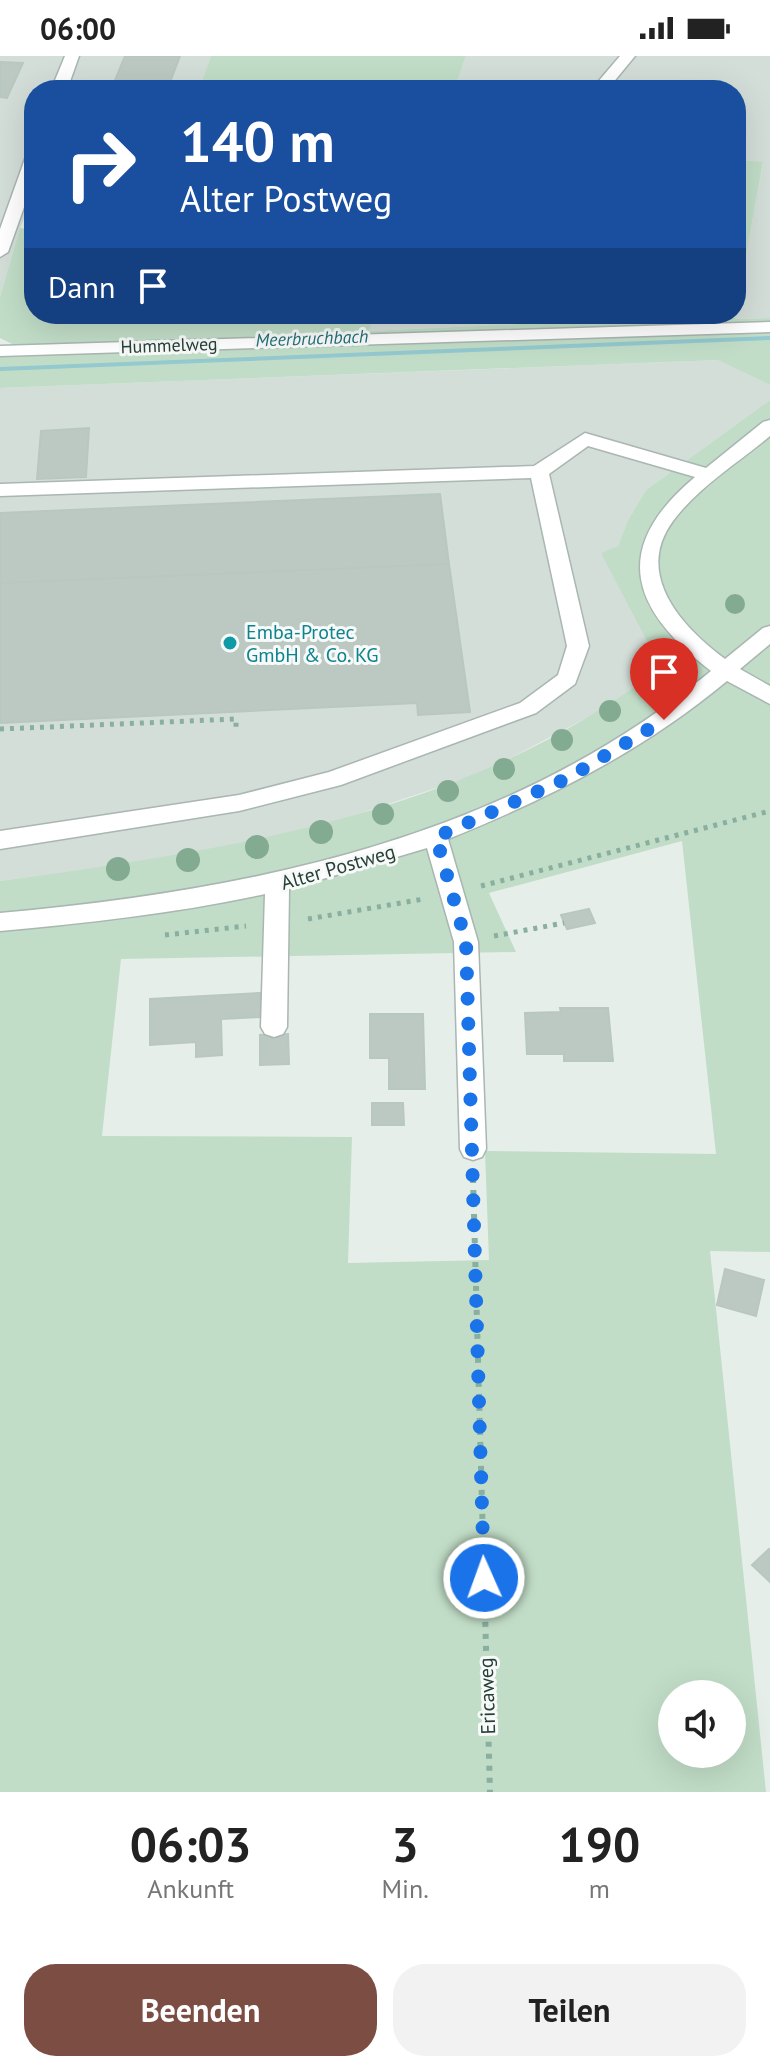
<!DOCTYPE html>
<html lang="de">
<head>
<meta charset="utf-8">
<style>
	body { margin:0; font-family:"PT Sans",sans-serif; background:#f2f2f2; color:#222; height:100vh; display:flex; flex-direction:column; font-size:30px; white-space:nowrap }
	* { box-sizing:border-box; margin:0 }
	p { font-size:26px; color:#767676 }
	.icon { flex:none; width:44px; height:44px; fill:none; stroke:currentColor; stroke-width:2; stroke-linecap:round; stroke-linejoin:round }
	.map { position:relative; height:1736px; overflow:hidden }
	.sheet { display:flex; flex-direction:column; background:#fff; flex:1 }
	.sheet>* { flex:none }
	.top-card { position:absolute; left:24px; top:24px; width:722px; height:244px; border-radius:32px; box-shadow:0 8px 32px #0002; background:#1a4fa0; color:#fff; overflow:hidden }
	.tools { position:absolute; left:658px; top:1624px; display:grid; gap:16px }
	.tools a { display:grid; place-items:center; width:88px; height:88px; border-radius:50%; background:#fff; box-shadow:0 8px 32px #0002; font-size:40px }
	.pin { position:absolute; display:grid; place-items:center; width:68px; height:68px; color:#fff; margin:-82px -34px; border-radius:50% 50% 50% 0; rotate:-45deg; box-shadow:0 0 8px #0007 }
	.pin .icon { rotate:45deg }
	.me { position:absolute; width:88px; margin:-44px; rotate:358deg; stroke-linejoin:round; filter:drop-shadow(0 0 6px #0008) }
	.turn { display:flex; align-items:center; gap:28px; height:168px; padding:0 24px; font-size:36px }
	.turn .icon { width:104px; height:104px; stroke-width:2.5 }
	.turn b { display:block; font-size:56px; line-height:68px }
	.then { display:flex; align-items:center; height:76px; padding:0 24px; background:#0003; gap:16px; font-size:30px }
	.eta { display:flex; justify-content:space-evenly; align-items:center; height:136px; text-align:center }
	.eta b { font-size:48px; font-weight:700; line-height:56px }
	.action { display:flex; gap:16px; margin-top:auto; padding:16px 24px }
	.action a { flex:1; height:92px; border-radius:32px; background:#7c4d42; color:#fff; font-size:32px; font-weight:700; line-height:92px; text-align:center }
	.action a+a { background:#f2f2f2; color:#222 }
	.status { display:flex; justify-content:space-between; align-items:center; height:56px; padding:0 40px; background:#fff; direction:ltr }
	.status svg { height:22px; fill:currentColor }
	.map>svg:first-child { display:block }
	.built { fill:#d4ded9 }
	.green { fill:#c1ddc7; fill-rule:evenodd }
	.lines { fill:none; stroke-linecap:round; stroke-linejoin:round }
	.stream { fill:#93c9cf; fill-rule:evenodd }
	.building { fill:#bcc9c3; stroke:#b9c7c1; stroke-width:2 }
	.minor-casing { stroke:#a9b6b1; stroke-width:3 }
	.path-far1 { stroke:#89afa1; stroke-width:5; stroke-dasharray:4 6; stroke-linecap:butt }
	.path { stroke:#89afa1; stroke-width:6; stroke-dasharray:5 7; stroke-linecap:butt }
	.minor { fill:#fff; fill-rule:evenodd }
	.tree { fill:#83ab91 }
	.route { stroke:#1a73e8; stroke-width:14; stroke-dasharray:0 25.2 }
	.culture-dot { fill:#0f9aa8; stroke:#f7faf8; stroke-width:3 }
	.labels { text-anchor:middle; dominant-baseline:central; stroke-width:6; stroke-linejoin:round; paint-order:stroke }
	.far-water-label { font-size:18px; font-style:italic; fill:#236f78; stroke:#f7faf8 }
	.far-street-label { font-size:18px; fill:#263f37; stroke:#f7faf8 }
	.culture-label { font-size:20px; fill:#0d838f; stroke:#f7faf8; text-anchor:start }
	.street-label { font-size:20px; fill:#263f37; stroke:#f7faf8 }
</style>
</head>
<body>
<div class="status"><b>06:00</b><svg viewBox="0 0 49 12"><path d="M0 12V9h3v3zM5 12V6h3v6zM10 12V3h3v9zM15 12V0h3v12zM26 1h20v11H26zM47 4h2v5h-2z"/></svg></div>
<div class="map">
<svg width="770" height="1736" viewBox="0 0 770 1736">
	<rect width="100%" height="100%" fill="#e6eeea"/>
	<path class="built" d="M0,0h211l-8,26 16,8h-185v106l-14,32 -20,69z
		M466,0h304v262l-36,1 29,-156 -27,-3v-70h-282z
		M375,258h147l-3,10 -150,7z
		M719,304l51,25v15l-124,90 -18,30 -10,26 -16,7 48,94 4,26 -45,33 -127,67 -164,54 -143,30 -175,24v-493z"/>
	<path class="green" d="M211,0h255l-12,34h-235l-17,-8z
		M736,104l27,2 -27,148z
		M20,172l14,2v84h341l-6,17 150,-7 3,-10h213v5l35,-1v67l-52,-25 -718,28v-42l14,-1 -14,-7v-41z
		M770,344v852l-60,-1 56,541h-766v-911c231,-32 462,-65 654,-208l-4,-26 -49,-94 17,-7 10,-26 18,-30zM682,785l34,313 -231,-3 4,109 -141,3 4,-126 -250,-1 19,-177 395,-7 -27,-59zM672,1638h60v60h-60z"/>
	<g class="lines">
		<path class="stream" d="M770,280v4l-770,31v-4z"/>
	</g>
	<path class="building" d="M125,0h55l-13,34h-56z
		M0,6l23,1 -16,35 -7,-1z
		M89,372l-3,49 -49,2 4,-48z
		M440,438l9,70 -449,19v-70z
		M449,508l21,148 -52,3 -1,-12 -417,20v-140z
		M589,853l6,14 -28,6 -6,-14z
		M260,937l1,24 -40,2 1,36 -26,2v-15l-46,3v-46z
		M560,952h48l5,53h-49v-7h-37l-2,-41 36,-1z
		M370,958h53l2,75h-36v-31h-19z
		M288,978l1,30 -29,1v-30z
		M372,1047h31l1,22h-32z
		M725,1213l39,11 -8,36 -39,-11z
		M769,1493l1,1v32l-18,-17z"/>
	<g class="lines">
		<defs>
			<path id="minor" d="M65,0h14l-12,34h-16z
				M620,0h15l-28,34h-16z
				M34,95v28l-26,73 -8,5v-28l26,-73z
				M770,266v10l-770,24v-10z
				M770,364v16c-32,27 -72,51 -97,85 -40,54 10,107 52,138l38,-31 7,-2v18l-30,25 30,17v18l-43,-23c-83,69 -179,118 -279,158l30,103 8,207 -4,8 -9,3 -9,-3 -4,-8 -6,-207 -27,-94 -138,41 -2,138 -4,7 -9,3 -9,-3 -4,-7 4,-133c-88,19 -176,29 -265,37v-18c255,-23 509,-75 711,-242 -81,-62 -101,-123 -16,-194l-107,-31 -39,28 40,172 -14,38 -39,29 -195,72 -102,26 -239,38v-18l239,-36 90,-23 191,-69 38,-28 9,-29 -36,-168 -531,18v-12l534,-18 51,-33 121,35 57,-46z"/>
		</defs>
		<use href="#minor" class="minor-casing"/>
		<path class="path-far1" d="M0,673l236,-10v9
			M481,830l289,-75
			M308,863l116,-20
			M165,879l81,-9
			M494,880l70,-13"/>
		<path class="path" d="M473,1122l17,614"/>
		<use href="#minor" class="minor"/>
	</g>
	<g class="tree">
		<circle cx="735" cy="548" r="10"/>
		<circle cx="610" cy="655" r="11"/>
		<circle cx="562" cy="684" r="11"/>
		<circle cx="504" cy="713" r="11"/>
		<circle cx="448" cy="735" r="11"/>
		<circle cx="383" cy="758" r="11"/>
		<circle cx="321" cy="776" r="12"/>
		<circle cx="257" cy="791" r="12"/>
		<circle cx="188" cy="804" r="12"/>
		<circle cx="118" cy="813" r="12"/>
	</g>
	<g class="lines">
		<path class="route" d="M484,1522l-18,-636 -30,-105 132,-59 96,-58"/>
	</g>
	<circle class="culture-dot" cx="230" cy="587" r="8"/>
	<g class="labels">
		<g class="far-water-label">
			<text transform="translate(312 282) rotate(-2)">Meerbruchbach</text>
		</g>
		<g class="far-street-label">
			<text transform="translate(169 289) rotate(-2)">Hummelweg</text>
		</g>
		<g class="culture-label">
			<text x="246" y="576">Emba-Protec<tspan x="246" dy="23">GmbH &amp; Co. KG</tspan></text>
		</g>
		<g class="street-label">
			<text transform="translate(338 811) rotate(-16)">Alter Postweg</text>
			<text transform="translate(487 1640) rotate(-92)">Ericaweg</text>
		</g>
	</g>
</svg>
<div class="tools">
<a><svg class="icon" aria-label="sound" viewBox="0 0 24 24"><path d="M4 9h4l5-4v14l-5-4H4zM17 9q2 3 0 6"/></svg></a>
</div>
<div class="pin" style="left:664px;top:664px;background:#d93025"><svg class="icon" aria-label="arrive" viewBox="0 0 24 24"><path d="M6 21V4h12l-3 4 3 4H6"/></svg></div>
<svg class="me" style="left:484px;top:1522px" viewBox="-20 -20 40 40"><circle r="17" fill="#1a73e8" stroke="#fff" stroke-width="3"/><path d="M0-11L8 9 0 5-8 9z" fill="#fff"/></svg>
<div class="top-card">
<div class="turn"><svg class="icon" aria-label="right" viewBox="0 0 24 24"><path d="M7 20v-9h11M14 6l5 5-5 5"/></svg><div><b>140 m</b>Alter Postweg</div></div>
<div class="then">Dann<svg class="icon" aria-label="arrive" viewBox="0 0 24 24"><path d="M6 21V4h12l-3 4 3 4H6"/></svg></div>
</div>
</div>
<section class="sheet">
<div class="eta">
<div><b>06:03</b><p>Ankunft</p></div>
<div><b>3</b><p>Min.</p></div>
<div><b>190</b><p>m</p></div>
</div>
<div class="action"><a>Beenden</a><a>Teilen</a></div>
</section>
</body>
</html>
